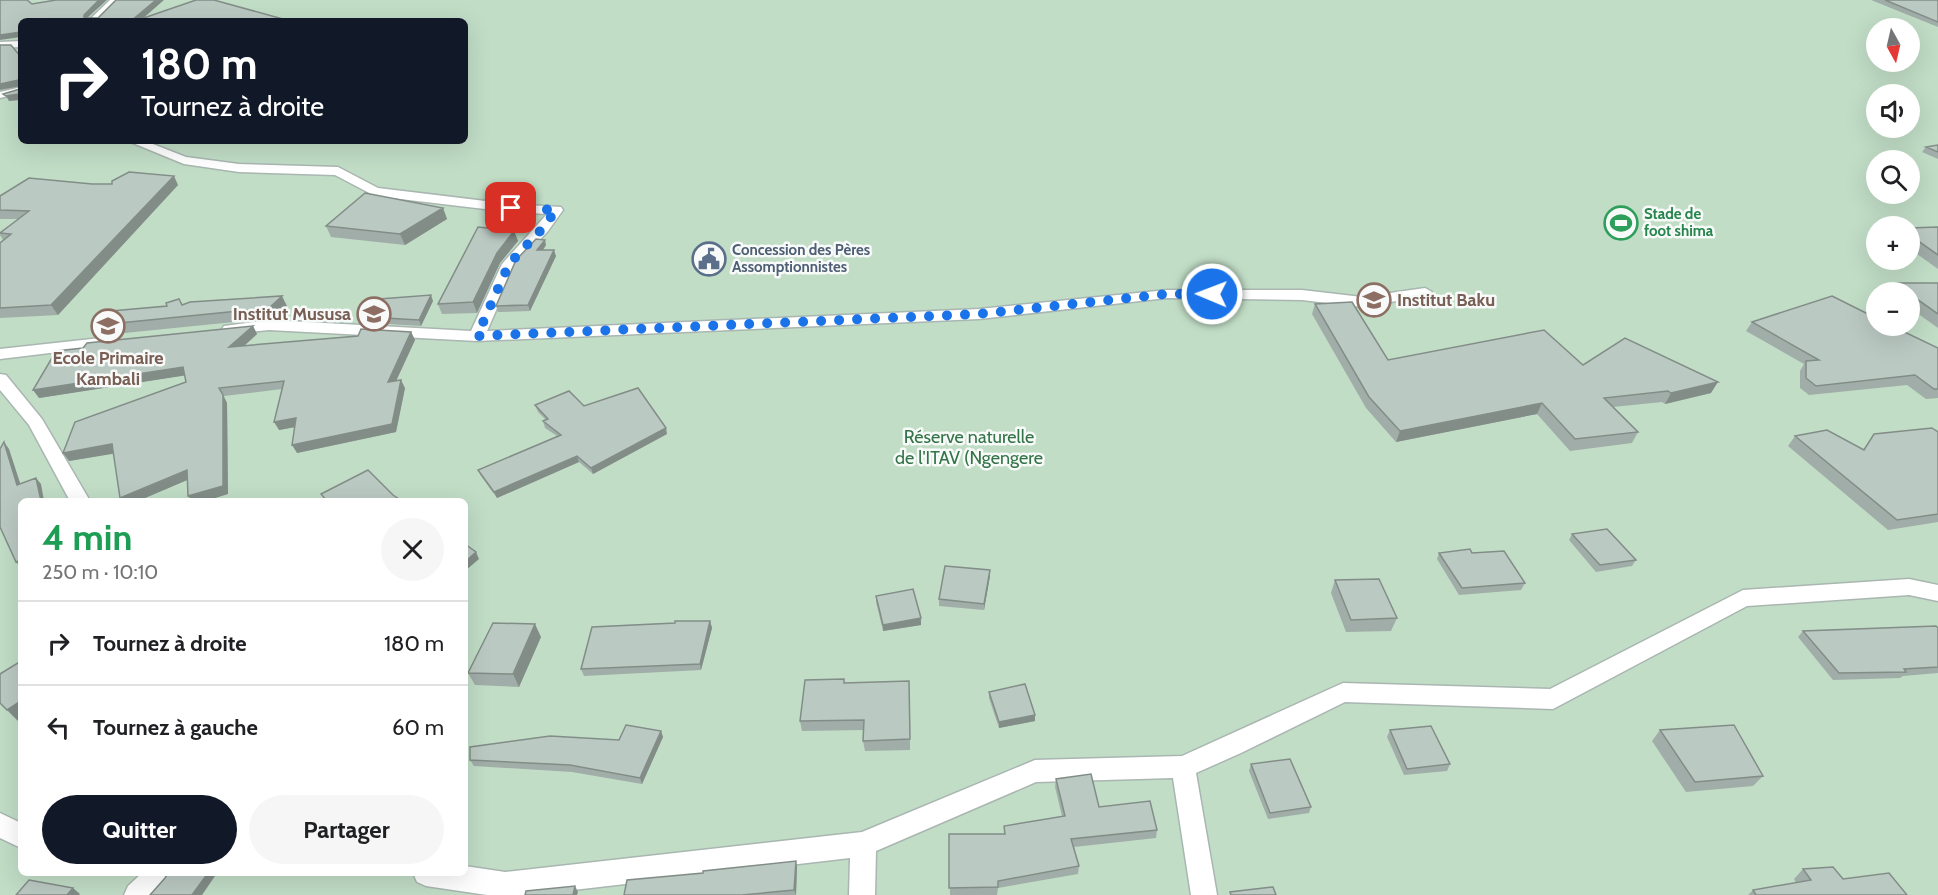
<!DOCTYPE html>
<html lang="fr">
<head>
<meta charset="utf-8">
<style>
	body { margin:0; font-family:Cabin,sans-serif; background:#f6f6f6; color:#202124; height:100vh; display:flex; flex-direction:column; font-size:22px; white-space:nowrap }
	* { box-sizing:border-box; margin:0 }
	p { font-size:20px; color:#757577 }
	.icon { flex:none; width:33px; height:33px; fill:none; stroke:currentColor; stroke-width:2; stroke-linecap:round; stroke-linejoin:round }
	.map { position:relative; flex:1; overflow:hidden }
	.sheet { position:absolute; left:18px; top:498px; width:450px; height:378px; display:flex; flex-direction:column; background:#fff; border-radius:9px; box-shadow:0 6px 24px #0002 }
	.sheet>* { flex:none }
	.top-card { position:absolute; left:18px; top:18px; width:450px; height:126px; border-radius:9px; box-shadow:0 6px 24px #0002; background:#111827; color:#fff; overflow:hidden }
	.needle { width:39px; rotate:172deg }
	.buttons { position:absolute; left:1866px; top:18px; display:grid; gap:12px }
	.buttons a { display:grid; place-items:center; width:54px; height:54px; border-radius:50%; background:#fff; box-shadow:0 6px 24px #0002; font-size:30px }
	.pin { position:absolute; display:grid; place-items:center; width:51px; height:51px; color:#fff; margin:-26px; border-radius:12px; box-shadow:0 3px 9px #0006 }
	.me { position:absolute; width:66px; margin:-33px; rotate:271deg; stroke-linejoin:round; filter:drop-shadow(0 0 4px #0008) }
	.turn { display:flex; align-items:center; gap:21px; height:126px; padding:0 24px; font-size:27px }
	.turn .icon { width:78px; height:78px; stroke-width:2.5 }
	.turn b { display:block; font-size:42px; line-height:51px }
	.round { display:grid; place-items:center; flex:none; width:63px; height:63px; border-radius:32px; background:#f6f6f6 }
	.overview { display:flex; align-items:center; justify-content:space-between; height:102px; padding:0 24px }
	h1 { font-size:36px; font-weight:800; line-height:45px; color:#1e9e55 }
	.action { display:flex; gap:12px; margin-top:auto; padding:12px 24px }
	.action a { flex:1; height:69px; border-radius:36px; background:#111827; color:#fff; font-size:24px; font-weight:800; line-height:69px; text-align:center }
	.action a+a { background:#f6f6f6; color:#202124 }
	ul { padding:0; list-style:none }
	li { display:flex; align-items:center; gap:18px; height:84px; padding:0 24px; border-top:2px solid #e0e0e0 }
	li div { flex:1 }
	li b { display:block; font-size:22px }
	li em { font-style:normal }
	.map>svg:first-child { display:block }
	.green { fill:#c1ddc6; fill-rule:evenodd }
	.lines { fill:none; stroke-linecap:round; stroke-linejoin:round }
	.minor-casing { stroke:#a9b6b1; stroke-width:3 }
	.minor { fill:#fff; fill-rule:evenodd }
	.wall { fill:#a1ada8 }
	.shaded-wall { fill:#838d88 }
	.building { fill:#bbc9c3; stroke:#838d88; stroke-width:1.5 }
	.route { stroke:#1a73e8; stroke-width:10; stroke-dasharray:0 18 }
	.labels { text-anchor:middle; dominant-baseline:central; stroke-width:5; stroke-linejoin:round; paint-order:stroke }
	.far-leisure-label { font-size:15px; font-weight:bold; fill:#27864d; stroke:#f7faf8; text-anchor:start }
	.far-service-label { font-size:15px; font-weight:bold; fill:#4e5e75; stroke:#f7faf8; text-anchor:start }
	.education-label { font-size:18px; font-weight:bold; fill:#785e54; stroke:#f7faf8; text-anchor:start }
	.park-label { font-size:18px; fill:#327447; stroke:#f7faf8 }
</style>
</head>
<body>
<div class="map">
<svg width="1938" height="895" viewBox="0 0 1938 895">
	<rect width="100%" height="100%" fill="#e6eeea"/>
	<path class="green" d="M0,0h1938v895h-1938zM21,21h444v120h-444zM1876,28h34v34h-34zM1876,94h34v34h-34zM1876,160h34v34h-34zM1876,226h34v34h-34zM1876,292h34v34h-34zM21,501h444v372h-444z"/>
	<g class="lines">
		<defs>
			<path id="minor" d="M110,0h10l-21,21h-11z
				M21,41v6l-21,1v-6z
				M21,87v6l-21,5v-6z
				M128,141h17l41,16 53,7 99,3 40,21 133,16 50,3 2,3 -15,21 -32,34 -29,66 492,-22 188,-19h135l60,7 63,-9 7,4 -7,4 -63,11 -60,-7 -135,-2 -188,21 -502,22 -208,-11 -39,4 -6,-2 -2,-3 2,-3 45,-6 202,11 31,-67 45,-50 -36,-2 -136,-16 -40,-21 -96,-3 -55,-8z
				M110,337l8,5 -2,3 -116,14v-10z
				M0,374l6,1 36,44 48,82h-20l-41,-76 -29,-35z
				M1909,579l29,6v16l-29,-6 -162,11 -194,103 -208,-7 -104,51 -45,20 21,122h-26l-18,-117 -137,4 -160,69 -1,44h-26l1,-37 -320,37h-43l-61,-9 -9,-4 -4,-9h52v-7l40,6 357,-40 173,-72 147,-4 161,-73 207,6 193,-99z
				M0,813l21,10v25l-21,-10z
				M142,873h32l-4,9 -14,13h-32l4,-9z"/>
		</defs>
		<use href="#minor" class="minor-casing"/>
		<use href="#minor" class="minor"/>
	</g>
	<path class="wall" d="M1871,0h67v27z
		M1938,145v14l-16,-7 4,-5z
		M92,184l86,1 -120,130 -58,3v-75l3,-3 -3,-5v-2l18,-14h-18v-23z
		M443,208l4,11 -42,26 -74,-8 -5,-11z
		M1938,227v42l-28,-20v-21z
		M514,231l4,10 -18,22 -23,50 -35,1 -4,-10z
		M546,245l-3,5 13,6 -26,55 -32,1 -2,-6z
		M1893,283h45v45l-28,-20v-16h-23z
		M179,299l4,6 104,1 -13,12 -169,17 -6,-10 68,-19z
		M433,301l-12,25 -49,-3 -3,-6z
		M1315,304l73,56 195,5 128,28 -46,11 -3,-2 -49,5 25,25 -6,11 -62,8 -33,-37 -141,28 -30,-34 -54,-94z
		M1752,322l186,26v50l-12,1 -19,-14 -98,10 -9,-7v-17l4,-7 -58,-33z
		M253,326l4,8 -13,12 167,-14 4,8 -19,40 9,8 -9,44 -99,21 -2,-26 -16,3 3,-41 -58,7 3,7 1,91 -41,-14 -49,21h-15l-9,-48 -45,8 117,-79 -1,-7 -146,23 44,-50z
		M535,405l49,1 83,28 -74,40 -14,-12 -82,36 -16,-22 -3,-6 79,-34 -12,-8 -2,-7 3,-1 -8,-8z
		M1938,432v90l-50,8 -100,-84 7,-10 68,14 11,-16z
		M1572,534l64,26 -4,6 -36,6 -27,-32z
		M1439,553l86,30 -4,7 -62,5 -22,-36z
		M990,570v6l-6,34 -45,-4v-7z
		M1335,580l62,38 -6,13 -45,1 -15,-39z
		M876,596l45,22v7l-38,6 -7,-29z
		M710,621l2,7 -11,42 -117,6 -3,-7z
		M1938,628v45l-35,3 -3,2 -67,2 -35,-43 5,-6z
		M541,637l-22,50 -44,-2 -7,-12z
		M845,683l65,8v59l-45,1 -2,-10 1,-11 -62,1 -2,-10z
		M989,692l46,29 -36,7 -10,-30z
		M1390,730l60,34 -3,7 -43,4 -17,-38z
		M1660,730l103,46 -10,10 -67,6 -34,-51z
		M661,731l2,6 -21,47 -70,-12 -98,-6 -4,-6 149,-20z
		M1251,764l60,43 -2,6 -41,6 -19,-48z
		M1056,779l43,28 58,23 -1,8 -82,9 5,19 -1,8 -80,14 -1,7h-47l-1,-61h55v-8l58,-10 -7,-29z
		M797,867l-1,28h-172z
		M1803,869l104,26h-159l5,-5 43,-7 -2,-4z"/>
	<path class="shaded-wall" d="M99,0h8l-21,19 -2,-1v-3z
		M156,0h8l-24,21h-9z
		M21,32v5l-21,3v-5z
		M19,80l2,6 -21,4v-6z
		M19,94l2,3v3l-12,1 -3,-5z
		M174,176l4,9 -120,130 -7,-10z
		M443,208l4,11 -42,26 -5,-11z
		M514,231l4,10 -18,22 -23,50 -4,-11 24,-49z
		M545,240l1,5 -7,11 -2,-6z
		M554,250l2,6 -26,55 -2,-6z
		M431,295l2,6 -12,25 -2,-6z
		M282,296l5,10 -13,12 -5,-10z
		M253,326l4,8 -23,21 -5,-8z
		M411,332l4,8 -23,50 -4,-8z
		M183,367l5,8 -149,23 -6,-8z
		M401,380l4,8 -9,44 -99,21 -5,-8z
		M1718,382l-7,11 -46,11 6,-11z
		M219,388l8,15 1,91 -22,7h-14l-4,-5z
		M1542,403l-5,11 -141,28 4,-11z
		M296,418l5,8 -22,4 -5,-8z
		M666,428l1,6 -74,40 -2,-6z
		M4,442l5,7 14,43 -6,-7z
		M112,444l6,9 -49,8 -6,-8z
		M577,456l2,6 -82,36 -3,-6z
		M187,470l5,8 -54,23h-15l-3,-3z
		M36,478l5,6 3,17h-3z
		M476,552l3,7 -14,12v-9z
		M21,560v8l-5,-6z
		M990,570v6l-6,34v-6z
		M921,618v7l-38,6v-6z
		M710,621l2,7 -11,42 -1,-6z
		M535,624l6,13 -22,50 -6,-13z
		M21,701v18l-3,2 -11,-11z
		M1035,715v6l-36,7v-6z
		M661,731l2,6 -21,47 -2,-6z
		M796,861l1,6 -1,28 -2,-5z
		M208,873h4l3,3 -13,19h-10z
		M575,886l3,6 -1,3h-4z
		M73,888l7,6 -1,1h-12z"/>
	<path class="building" d="M0,0h27l5,4 24,-4h43l-15,15v3h14l18,-18h40l-25,21h-110v11l-21,3z
		M196,0h18l76,21h-155z
		M1885,0h53v22z
		M0,45h11l10,12v39l-2,-2 -13,2 -3,-2 17,-5 -1,-9 -19,4z
		M1938,145v7l-12,-5z
		M129,172l45,4 -123,129 -51,3v-65l11,-9 -11,-1 29,-22 -29,-1v-14l29,-18 63,6h20v-3z
		M365,193l78,15 -43,26 -74,-8z
		M478,227l36,4 -17,22 -24,49 -35,2z
		M1938,227v28l-28,-20v-7z
		M536,239l9,1 -8,10h17l-26,55 -32,1 20,-46z
		M1893,283h45v31l-28,-20v-2h-3z
		M431,295l-12,25 -50,-3 10,-18z
		M282,296l-13,12 -170,17 12,-14 56,-5 -1,-3 13,-4 3,6 8,-3z
		M1832,296l44,22v8h16l46,22v41h-4l-19,-14 -99,11 -10,-8v-17l13,-1 -67,-38z
		M1352,302l36,58 156,-30 39,35 42,-27 93,44 -47,11 -3,-2 -64,7 34,34 -63,7 -33,-36 -142,28 -31,-34 -54,-93z
		M253,326l-24,21 129,-11 3,-7 50,3 -23,50 13,-2 -9,44 -100,21 4,-27 -22,4 10,-41 -65,7 4,7v91l-35,10 -1,-26 -67,28 -8,-54 -49,9 12,-31 111,-40 -3,-15 -150,23 23,-39 27,-3 4,-5z
		M638,388l28,40 -75,40 -14,-12 -83,36 -16,-22 83,-35 -18,-14 5,-2 -13,-14 34,-14 15,15z
		M1932,428l6,4v82l-41,6 -102,-84 32,-6 37,20 10,-16z
		M4,442l13,43 19,-7 5,23h-20v59l-5,2 -16,-35v-78z
		M368,470l25,25 9,6h-75l-6,-7z
		M1607,529l29,31 -36,5 -28,-31z
		M465,544l11,8 -11,10z
		M1470,549l2,4 32,-2 21,32 -63,5 -23,-35z
		M945,566l45,4 -6,34 -45,-5z
		M1379,579l18,39 -46,2 -16,-40z
		M913,589l8,29 -38,7 -7,-29z
		M675,621h35l-10,43 -119,5 11,-42 83,-4z
		M493,623l42,1 -22,50 -45,-1z
		M1936,626l2,2v39l-34,2 2,3 -67,1 -36,-42z
		M21,661v40l-14,9 -7,-7v-29z
		M844,679v4l65,-2 1,58 -47,2 1,-21 -64,1 5,-41z
		M1025,684l10,31 -36,7 -10,-30z
		M626,725l35,6 -21,47 -70,-13 -100,-5v-13l80,-11 69,4z
		M1734,725l29,51 -68,6 -35,-52z
		M1431,726l19,38 -43,5 -17,-39z
		M1290,759l21,48 -41,6 -19,-49z
		M1091,774l8,33 51,-6 7,29 -86,9 8,27 -81,15v6l-49,1v-54h56l-1,-8 61,-10 -9,-37z
		M796,861l-2,29 -52,5h-118l3,-15 76,-7v-2z
		M1833,867l10,12 46,-6 18,22h-151l-3,-5 58,-10 -8,-11z
		M168,873h40l-16,22h-42l15,-17z
		M29,880l44,8 -6,7h-51z
		M575,886l-2,9h-48l1,-4z
		M1273,887l3,8h-45l-1,-3z"/>
	<g class="lines">
		<path class="route" d="M511,208l45,2 -13,18 -34,36 -32,72 502,-22 188,-20h45"/>
	</g>
	<defs>
		<symbol id="stadium-ring" viewBox="-11 -11 22 22"><circle r="9.5" fill="#f7faf8" stroke="#2e9e5b" stroke-width="1.5"/><path d="M0-5a6.5 5 0 1 0 0 10a6.5 5 0 1 0 0-10ZM-3.5-1.8h7v3.6h-7Z" fill="#2e9e5b"/></symbol>
		<symbol id="civic-ring" viewBox="-11 -11 22 22"><circle r="9.5" fill="#f7faf8" stroke="#5c6f8a" stroke-width="1.5"/><path d="M-.6-6.5H3V-4.5H.6V-3L4-1V1h2V6H-6V1h2V-1L-.6-3ZM-1.2 2.5V6h2.4V2.5Z" fill="#5c6f8a"/></symbol>
		<symbol id="school-ring" viewBox="-11 -11 22 22"><circle r="9.5" fill="#f7faf8" stroke="#8d6e63" stroke-width="1.5"/><path d="M0-5L7-2L0 1L-7-2ZM-4 1L0 2.5L4 1V4Q0 6-4 4Z" fill="#8d6e63"/></symbol>
	</defs>
	<g fill-rule="evenodd">
		<use href="#stadium-ring" x="1602" y="204" width="38" height="38"/>
		<use href="#civic-ring" x="690" y="240" width="38" height="38"/>
		<use href="#school-ring" x="1355" y="281" width="38" height="38"/>
		<use href="#school-ring" x="355" y="295" width="38" height="38"/>
		<use href="#school-ring" x="89" y="307" width="38" height="38"/>
	</g>
	<g class="labels">
		<g class="far-leisure-label">
			<text x="1644" y="214">Stade de<tspan x="1644" dy="17">foot shima</tspan></text>
		</g>
		<g class="far-service-label">
			<text x="732" y="250">Concession des Pères<tspan x="732" dy="17">Assomptionnistes</tspan></text>
		</g>
		<g class="education-label">
			<text x="1397" y="300">Institut Baku</text>
			<text x="351" y="314" text-anchor="end">Institut Mususa</text>
			<text x="108" y="358" text-anchor="middle">Ecole Primaire<tspan x="108" dy="21">Kambali</tspan></text>
		</g>
		<g class="park-label">
			<text x="969" y="437">Réserve naturelle<tspan x="969" dy="21">de l'ITAV (Ngengere</tspan></text>
		</g>
	</g>
</svg>
<div class="buttons">
<a><svg class="needle" viewBox="-14 -14 28 28"><path d="M0-13l5 13h-10z" fill="#e53935"/><path d="M0 13l5-13h-10z" fill="#757577"/></svg></a>
<a><svg class="icon" aria-label="sound" viewBox="0 0 24 24"><path d="M4 9h4l5-4v14l-5-4H4zM17 9q2 3 0 6"/></svg></a>
<a><svg class="icon" aria-label="search" viewBox="0 0 24 24"><circle cx="10" cy="10" r="6"/><path d="M15 15l6 6"/></svg></a>
<a>+</a>
<a>−</a>
</div>
<div class="pin" style="left:511px;top:208px;background:#d93025"><svg class="icon" aria-label="arrive" viewBox="0 0 24 24"><path d="M6 21V4h12l-3 4 3 4H6"/></svg></div>
<svg class="me" style="left:1212px;top:294px" viewBox="-20 -20 40 40"><circle r="17" fill="#1a73e8" stroke="#fff" stroke-width="3"/><path d="M0-11L8 9 0 5-8 9z" fill="#fff"/></svg>
<div class="top-card">
<div class="turn"><svg class="icon" aria-label="right" viewBox="0 0 24 24"><path d="M7 20v-9h11M14 6l5 5-5 5"/></svg><div><b>180 m</b>Tournez à droite</div></div>
</div>
<section class="sheet">
<div class="overview"><div><h1>4 min</h1><p>250 m · 10:10</p></div><a class="round"><svg class="icon" aria-label="close" viewBox="0 0 24 24"><path d="M6 6l12 12M18 6L6 18"/></svg></a></div>
<ul>
<li><svg class="icon" aria-label="right" viewBox="0 0 24 24"><path d="M7 20v-9h11M14 6l5 5-5 5"/></svg><div><b>Tournez à droite</b></div><em>180 m</em></li>
<li><svg class="icon" aria-label="left" viewBox="0 0 24 24"><path d="M17 20v-9H6M10 6l-5 5 5 5"/></svg><div><b>Tournez à gauche</b></div><em>60 m</em></li>
</ul>
<div class="action"><a>Quitter</a><a>Partager</a></div>
</section>
</div>
</body>
</html>
